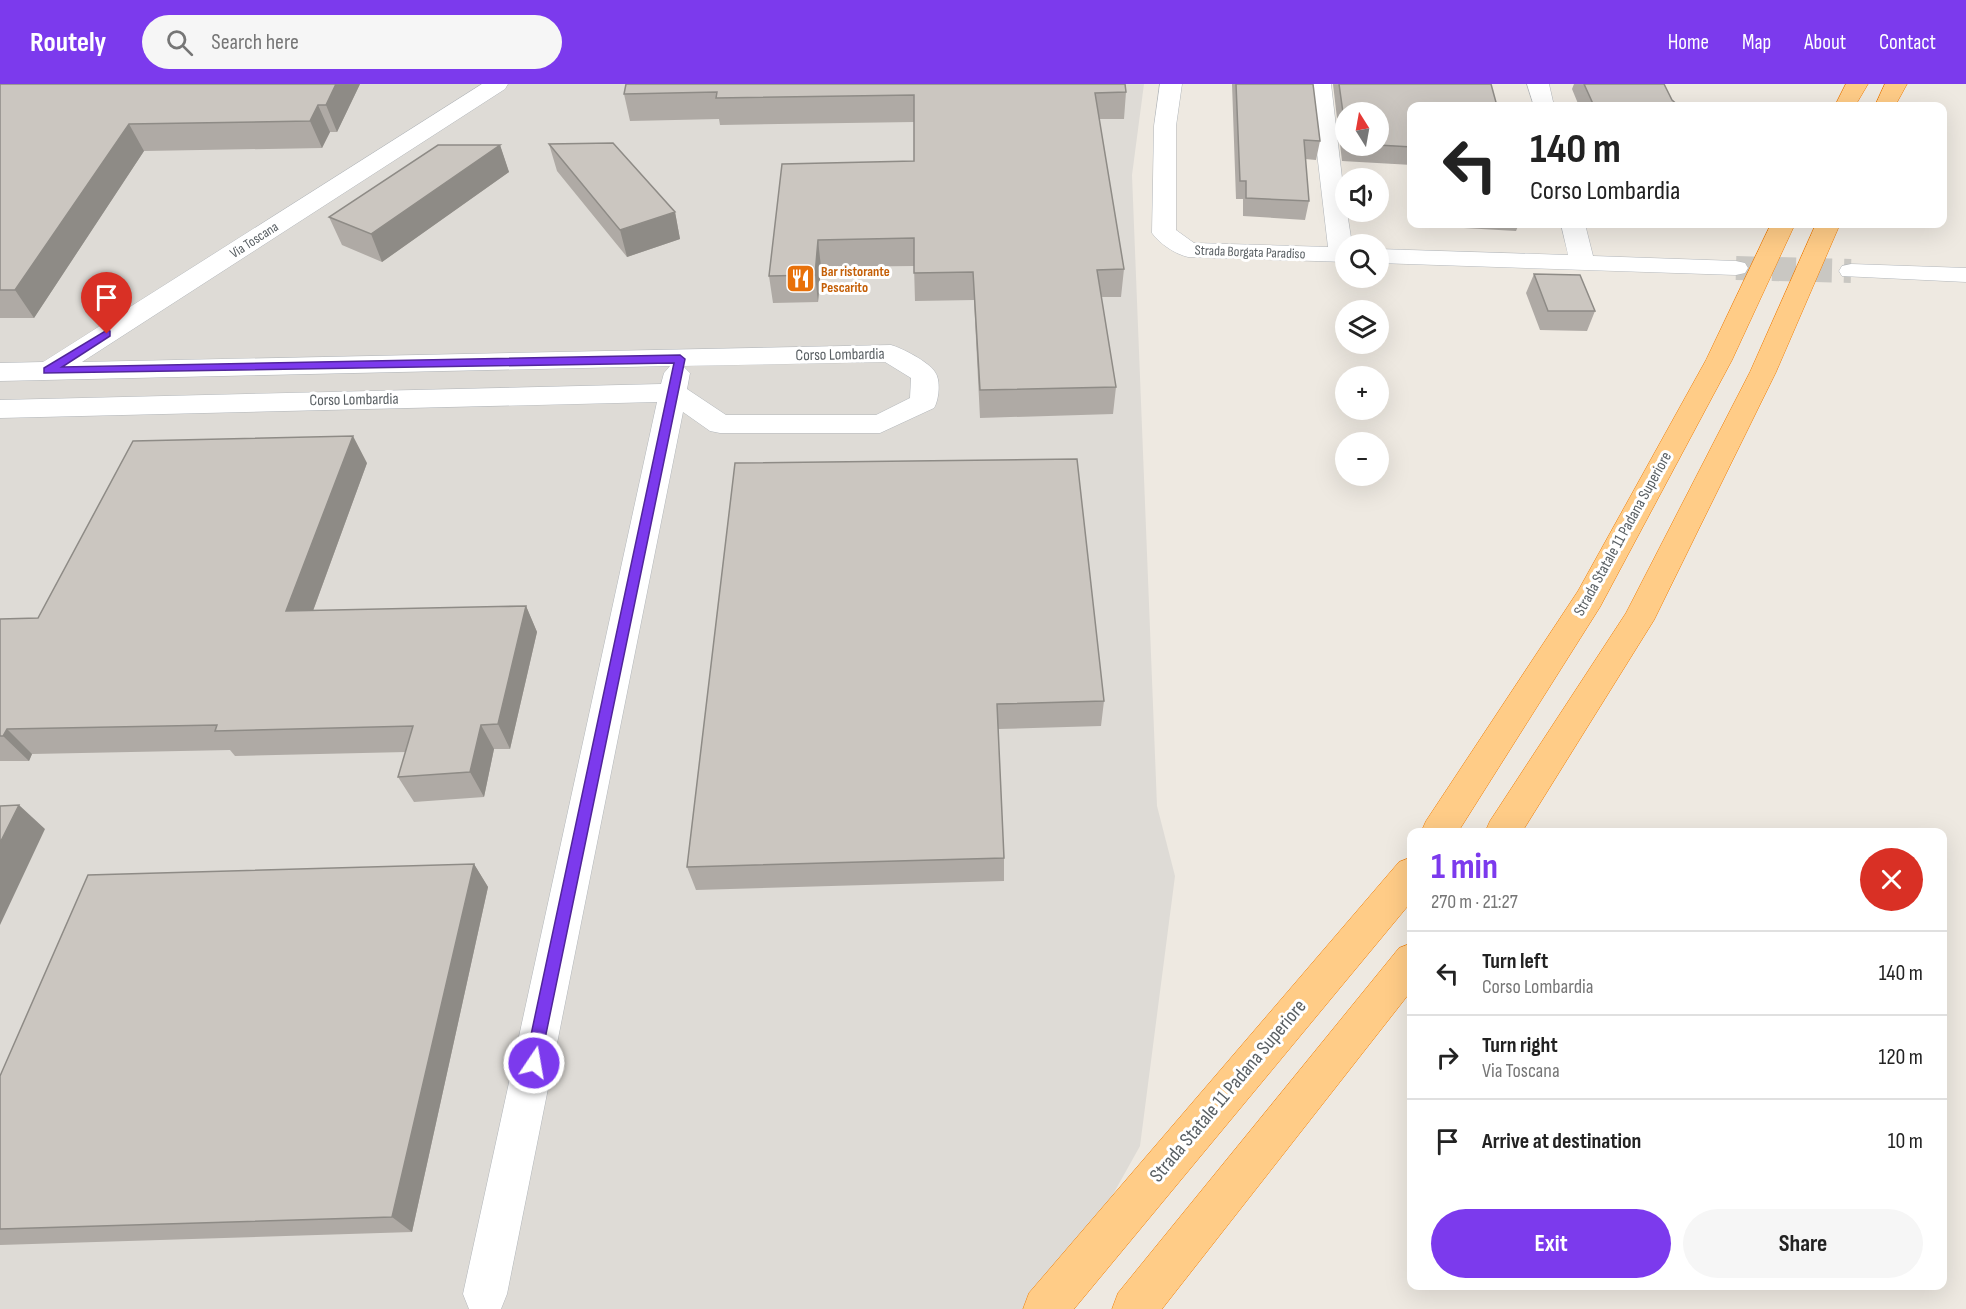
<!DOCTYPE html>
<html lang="en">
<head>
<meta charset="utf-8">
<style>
	body { margin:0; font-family:"Sofia Sans Condensed",sans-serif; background:#f6f6f6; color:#222; height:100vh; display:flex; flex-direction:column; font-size:22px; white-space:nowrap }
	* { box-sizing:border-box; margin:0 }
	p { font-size:20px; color:#767676 }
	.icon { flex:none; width:33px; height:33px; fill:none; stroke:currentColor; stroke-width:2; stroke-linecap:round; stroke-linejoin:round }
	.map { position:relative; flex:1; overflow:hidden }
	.panel { position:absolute; left:1407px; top:744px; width:540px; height:462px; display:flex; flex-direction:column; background:#fff; border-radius:12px; box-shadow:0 6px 24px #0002 }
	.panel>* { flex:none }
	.guide { position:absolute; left:1407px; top:18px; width:540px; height:126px; border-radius:12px; box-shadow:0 6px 24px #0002; background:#fff; color:#222; overflow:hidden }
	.needle { width:39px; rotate:349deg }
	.fabs { position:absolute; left:1335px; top:18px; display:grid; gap:12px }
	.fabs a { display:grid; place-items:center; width:54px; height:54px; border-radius:50%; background:#fff; box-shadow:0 6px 24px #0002; font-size:30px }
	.pin { position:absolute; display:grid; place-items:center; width:51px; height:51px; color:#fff; margin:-62px -26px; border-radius:50% 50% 50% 0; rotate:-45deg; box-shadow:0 0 6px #0007 }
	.pin .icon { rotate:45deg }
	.me { position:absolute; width:66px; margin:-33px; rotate:12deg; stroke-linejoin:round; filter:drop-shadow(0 0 4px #0008) }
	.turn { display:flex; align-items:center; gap:21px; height:126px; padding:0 24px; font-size:27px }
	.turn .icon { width:78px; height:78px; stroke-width:2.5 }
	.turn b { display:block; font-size:42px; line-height:51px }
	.round { display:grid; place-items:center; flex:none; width:63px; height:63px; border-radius:32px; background:#f6f6f6 }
	.headline { display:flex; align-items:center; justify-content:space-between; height:102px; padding:0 24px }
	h1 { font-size:36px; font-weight:700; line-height:45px; color:#7c3aed }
	.cta { display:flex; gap:12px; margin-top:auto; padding:12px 24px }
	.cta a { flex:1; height:69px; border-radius:36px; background:#7c3aed; color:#fff; font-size:24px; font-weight:700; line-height:69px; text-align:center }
	.cta a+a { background:#f6f6f6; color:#222 }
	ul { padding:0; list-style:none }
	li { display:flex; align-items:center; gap:18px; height:84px; padding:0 24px; border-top:2px solid #e0e0e0 }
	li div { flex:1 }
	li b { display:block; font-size:22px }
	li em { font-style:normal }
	header { display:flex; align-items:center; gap:36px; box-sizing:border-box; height:84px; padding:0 30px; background:#7c3aed; color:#fff }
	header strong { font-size:28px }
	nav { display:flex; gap:33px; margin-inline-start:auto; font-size:21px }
	.search { width:420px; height:54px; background:#f6f6f6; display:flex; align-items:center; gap:15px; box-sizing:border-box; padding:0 21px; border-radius:33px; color:#767676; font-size:22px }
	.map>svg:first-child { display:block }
	.industrial { fill:#dedbd6 }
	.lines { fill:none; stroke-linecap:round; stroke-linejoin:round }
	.minor-tunnel { stroke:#c9c7c2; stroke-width:24; stroke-dasharray:24 12; stroke-linecap:butt }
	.minor-casing { stroke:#b2b6ba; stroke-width:1 }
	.highway-casing { stroke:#ef7b00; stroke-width:1 }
	.minor { fill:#fff; fill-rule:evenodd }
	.highway { fill:#ffcc87; fill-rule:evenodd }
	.wall { fill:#afaaa5; fill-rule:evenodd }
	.shaded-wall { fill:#8e8b86 }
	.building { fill:#cbc6c0; stroke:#8e8b86; stroke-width:1.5 }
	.route { fill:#7c3aed; stroke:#51269a; stroke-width:1.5 }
	.labels { text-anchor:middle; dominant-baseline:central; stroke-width:6; stroke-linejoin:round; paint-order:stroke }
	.far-street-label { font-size:14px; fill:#5a6064; stroke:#fff }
	.far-food-label { font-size:14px; font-weight:bold; fill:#c56008; stroke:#fff; text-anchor:start }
	.street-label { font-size:16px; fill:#5a6064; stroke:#fff }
	.near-street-label { font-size:20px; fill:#5a6064; stroke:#fff }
</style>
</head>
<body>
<header>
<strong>Routely</strong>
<div class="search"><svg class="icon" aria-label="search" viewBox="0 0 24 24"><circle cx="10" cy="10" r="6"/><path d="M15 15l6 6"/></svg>Search here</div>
<nav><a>Home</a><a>Map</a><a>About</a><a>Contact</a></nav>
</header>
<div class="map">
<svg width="1966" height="1225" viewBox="0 0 1966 1225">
	<rect width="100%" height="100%" fill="#eee9e1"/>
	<path class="industrial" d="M0,0h1144l-12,91 25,631 18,70 -35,270 -91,163h-1049z"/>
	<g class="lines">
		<path class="minor-tunnel" d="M1736,184l115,3"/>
		<defs>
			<path id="minor" d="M482,0h26l-3,5 -423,273 809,-17c11,3 38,17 44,27 6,8 4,28 -1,36l-54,25h-160l-10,-2 -27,-19 -176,882 -6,15h-32l-6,-15 194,-892 -657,16v-18l661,-16 3,-11 6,-7 -670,15v-18l43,-1zM885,278l26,16 -1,20 -34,17h-150l-39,-26 3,-16 -7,-7z
				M1160,0h22l-6,42v104l18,13 134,4 -19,-163h22l15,128h1l5,32h-6v18l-158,-5c-13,-3 -28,-13 -36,-24l2,-107z
				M1527,0h22l5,22h-20z
				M1561,140h24l8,32 143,5 9,2 3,5 -3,5 -9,2 -358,-12v-14l190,6z
				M1851,180l115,4v14l-124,-6 -3,-5 3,-5z"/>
			<path id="highway" d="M1846,0h22l-13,22h-20z
				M1885,0h22l-12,22h-20z
				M1771,140h24l-63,136 -132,247 -142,225h-37l5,-11 152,-230 128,-231z
				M1816,140h24l-64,148 -122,248 -132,212h-37l5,-11 136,-208 124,-241z
				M1412,773v44l-338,408h-51l6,-16 370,-431z
				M1412,859v47l-250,319h-50l6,-16 281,-345z"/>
		</defs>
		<use href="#minor" class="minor-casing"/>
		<use href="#highway" class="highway-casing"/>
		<use href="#minor" class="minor"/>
		<use href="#highway" class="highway"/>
	</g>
	<path class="wall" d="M0,0h360l-23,48h-7l-8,16 -178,3 -110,167h-34z
		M626,0l500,8 -2,27h-25l25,150 -3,28h-20l15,90 -3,27 -133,4 -6,-118 -59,1 -1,-35 -93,1 -3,35 -45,1 -4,-27 145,-115v-39l-194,3 -1,-6 -89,2 -6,-27z
		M1232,0h81l7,57 -4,19 -11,-1 4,42 -4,19 -62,-4v-17h-7z
		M1333,0h158l-79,22v59l-70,-4zM1346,28h32v34h-32z
		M1574,0h90l8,16 7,6h-100l-7,-17z
		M549,60l126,68 5,27 -53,18 -70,-86z
		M500,61l9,27 -127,90 -40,-17 -13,-28z
		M1429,140h90l-3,7 -87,-5z
		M1534,190l61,37 -8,20 -47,-1 -14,-37z
		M367,379l-54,148 213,-5 11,26 -27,117h-16l-10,48 -70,5 -16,-25 8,-25 -171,4 -5,-6 -198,4 -3,7h-29v-142l38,-1z
		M735,379l369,238 -3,25 -103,3 6,129v23l-308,9 -9,-23z
		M474,780l14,23 -76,345 -412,13v-169z"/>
	<path class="shaded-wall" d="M336,0h24l-23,48 -11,-27z
		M318,21l12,27 -8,16 -12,-27z
		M129,40l15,27 -110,167 -19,-28z
		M500,61l9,27 -127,90 -11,-28z
		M675,128l5,27 -53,18 -7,-27z
		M818,156l3,27 -3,35 -3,-27z
		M353,352l14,27 -64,175 -17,-27z
		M526,522l11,26 -27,117 -12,-25z
		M481,641l13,24 -10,48 -14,-25z
		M7,645l25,25 -3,7 -26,-25z
		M19,721l26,24 -45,96v-82z
		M474,780l14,23 -76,345 -20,-15z"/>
	<path class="building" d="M0,0h336l-10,21h-8l-8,16 -181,3 -114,166h-15z
		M626,0h499l1,8 -31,1 29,176 -27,1 19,117 -136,3 -7,-118 -59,1v-35l-96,2 -3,35 -46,1 13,-112 132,-3v-66l-198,3 1,-6 -93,2z
		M1236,0h77l7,57 -16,-1 5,61 -63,-3v-17h-6z
		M1339,0h152l6,22h-85v41l-34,-2v-33h-32v22z
		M1584,0h80l8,16 7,6h-85z
		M613,59l62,69 -55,18 -71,-86z
		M438,61h62l-129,89 -42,-17z
		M1534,190l46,1 15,36h-47z
		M353,352l-67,175 240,-5 -28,118 -17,1 -11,47 -72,5 15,-51 -198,5 2,-6 -210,4 -4,7h-3v-117l38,-1 95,-177z
		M1077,375l27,242 -107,3 7,154 -317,9 48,-404z
		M19,721l-19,38v-37z
		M474,780l-82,353 -392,12v-153l88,-201z"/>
	<path class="route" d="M107,246l3,1v5l-48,31 618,-12 5,4 -146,709 -5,3 -6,-3 -3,-5 149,-700 -630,10v-5z"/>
	<defs>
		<symbol id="restaurant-square" viewBox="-11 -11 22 22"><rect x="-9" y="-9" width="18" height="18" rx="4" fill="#e8710a" stroke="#fff"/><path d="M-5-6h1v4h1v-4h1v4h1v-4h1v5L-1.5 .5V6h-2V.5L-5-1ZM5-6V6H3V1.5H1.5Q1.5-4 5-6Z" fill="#fff"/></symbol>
	</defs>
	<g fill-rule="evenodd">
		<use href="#restaurant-square" x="784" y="178" width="33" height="33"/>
	</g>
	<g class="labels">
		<g class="far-street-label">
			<text transform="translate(254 156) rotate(-33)">Via Toscana</text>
			<text transform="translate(1250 168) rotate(2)">Strada Borgata Paradiso</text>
		</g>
		<g class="far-food-label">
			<text x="821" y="187">Bar ristorante<tspan x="821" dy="16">Pescarito</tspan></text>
		</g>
		<g class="street-label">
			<text transform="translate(840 271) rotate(-1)">Corso Lombardia</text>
			<text transform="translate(354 316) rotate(-1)">Corso Lombardia</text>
			<text transform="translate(1623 450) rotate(-61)">Strada Statale 11 Padana Superiore</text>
		</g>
		<g class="near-street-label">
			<text transform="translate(1228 1007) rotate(-50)">Strada Statale 11 Padana Superiore</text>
		</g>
	</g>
</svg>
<div class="fabs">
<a><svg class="needle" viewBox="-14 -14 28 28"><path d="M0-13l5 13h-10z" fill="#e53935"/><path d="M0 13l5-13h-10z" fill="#767676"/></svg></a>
<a><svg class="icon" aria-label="sound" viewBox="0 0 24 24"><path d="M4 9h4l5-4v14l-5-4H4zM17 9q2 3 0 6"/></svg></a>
<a><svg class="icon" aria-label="search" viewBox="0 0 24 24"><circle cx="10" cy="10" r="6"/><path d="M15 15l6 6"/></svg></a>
<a><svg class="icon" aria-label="layers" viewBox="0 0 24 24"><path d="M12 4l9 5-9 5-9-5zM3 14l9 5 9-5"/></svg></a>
<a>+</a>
<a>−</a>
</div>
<div class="pin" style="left:107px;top:250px;background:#d93025"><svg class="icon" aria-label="arrive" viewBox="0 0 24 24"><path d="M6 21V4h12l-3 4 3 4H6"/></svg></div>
<svg class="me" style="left:534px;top:979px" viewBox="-20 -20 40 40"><circle r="17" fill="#7c3aed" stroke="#fff" stroke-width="3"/><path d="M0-11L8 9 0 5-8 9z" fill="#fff"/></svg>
<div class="guide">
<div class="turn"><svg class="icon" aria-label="left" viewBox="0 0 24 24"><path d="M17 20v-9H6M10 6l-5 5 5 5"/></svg><div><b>140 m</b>Corso Lombardia</div></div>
</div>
<section class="panel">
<div class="headline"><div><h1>1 min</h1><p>270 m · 21:27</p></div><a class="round" style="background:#d93025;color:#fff"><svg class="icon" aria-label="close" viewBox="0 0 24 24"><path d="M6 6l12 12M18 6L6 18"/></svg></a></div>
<ul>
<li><svg class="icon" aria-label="left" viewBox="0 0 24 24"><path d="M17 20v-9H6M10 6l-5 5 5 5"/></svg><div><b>Turn left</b><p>Corso Lombardia</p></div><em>140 m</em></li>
<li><svg class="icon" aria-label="right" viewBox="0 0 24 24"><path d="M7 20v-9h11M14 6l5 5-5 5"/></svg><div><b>Turn right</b><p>Via Toscana</p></div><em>120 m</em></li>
<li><svg class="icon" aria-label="arrive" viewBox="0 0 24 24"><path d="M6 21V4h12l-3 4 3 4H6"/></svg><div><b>Arrive at destination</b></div><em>10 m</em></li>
</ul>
<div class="cta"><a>Exit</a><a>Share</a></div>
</section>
</div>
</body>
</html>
